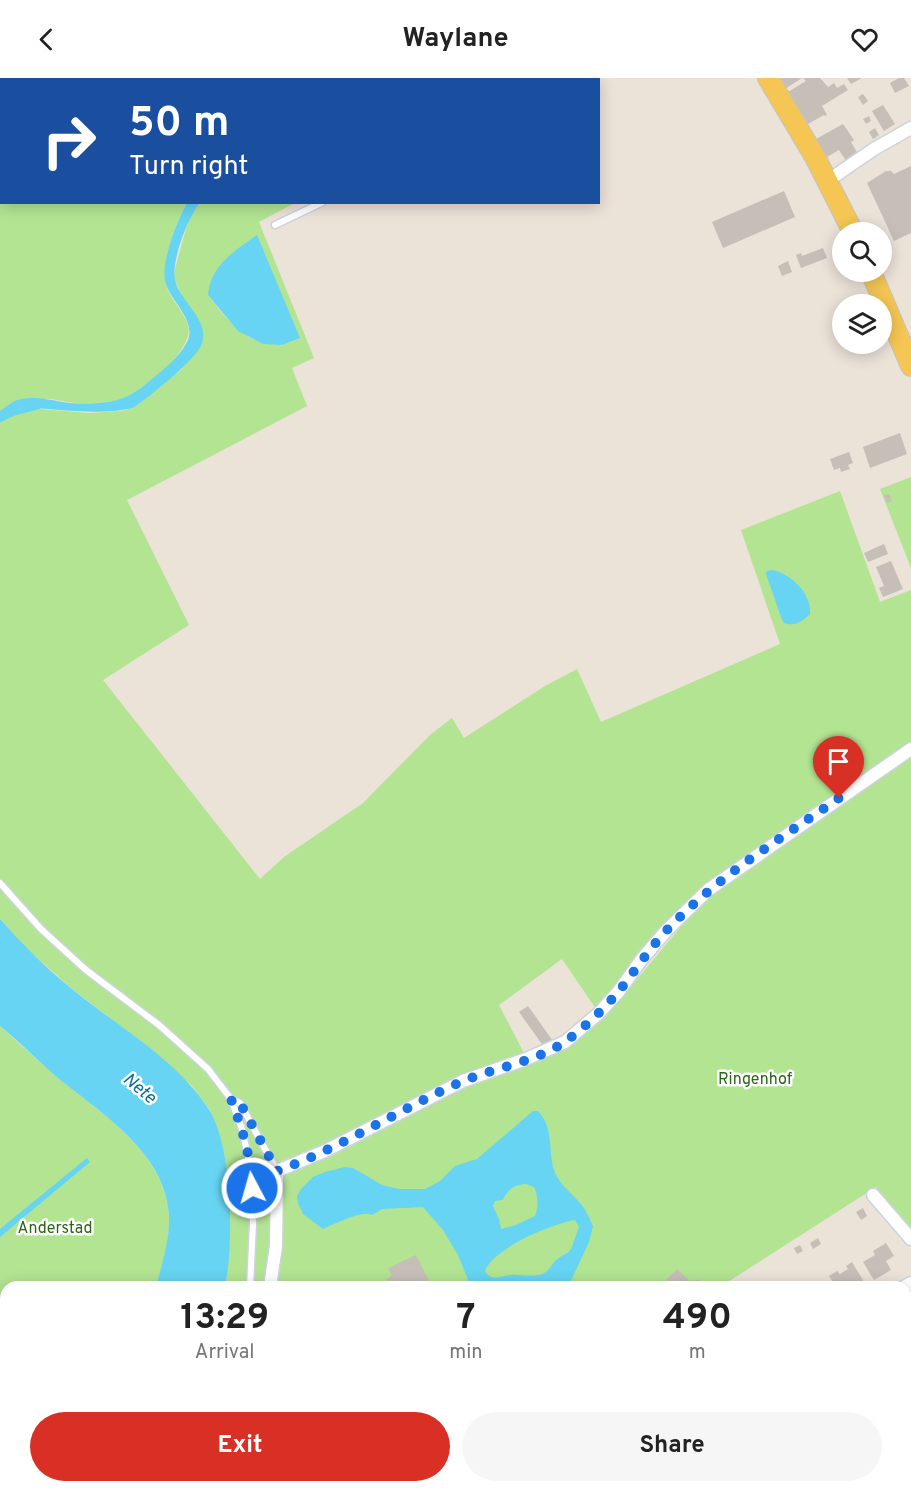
<!DOCTYPE html>
<html lang="en">
<head>
<meta charset="utf-8">
<style>
	body { margin:0; font-family:Overpass,sans-serif; background:#f6f6f6; color:#222; height:100vh; display:flex; flex-direction:column; font-size:22px; white-space:nowrap }
	* { box-sizing:border-box; margin:0 }
	p { font-size:20px; color:#767676 }
	.icon { flex:none; width:33px; height:33px; fill:none; stroke:currentColor; stroke-width:2; stroke-linecap:round; stroke-linejoin:round }
	.map { position:relative; flex:1; overflow:hidden }
	.sheet { position:absolute; left:0px; top:1203px; width:912px; height:212px; display:flex; flex-direction:column; background:#fff; border-radius:18px 18px 0 0; box-shadow:0 3px 15px #0003 }
	.sheet>* { flex:none }
	.hud { position:absolute; left:0px; top:0px; width:600px; height:126px; box-shadow:0 3px 15px #0003; background:#1a4fa0; color:#fff; overflow:hidden }
	.tools { position:absolute; left:832px; top:144px; display:grid; gap:12px }
	.tools a { display:grid; place-items:center; width:60px; height:60px; border-radius:50%; background:#fff; box-shadow:0 3px 15px #0003; font-size:30px }
	.pin { position:absolute; display:grid; place-items:center; width:51px; height:51px; color:#fff; margin:-62px -26px; border-radius:50% 50% 50% 0; rotate:-45deg; box-shadow:0 0 6px #0007 }
	.pin .icon { rotate:45deg }
	.me { position:absolute; width:66px; margin:-33px; rotate:354deg; stroke-linejoin:round; filter:drop-shadow(0 0 4px #0008) }
	.turn { display:flex; align-items:center; gap:21px; height:126px; padding:0 30px; font-size:27px }
	.turn .icon { width:78px; height:78px; stroke-width:2.5 }
	.turn b { display:block; font-size:42px; line-height:51px }
	.eta { display:flex; justify-content:space-evenly; align-items:center; height:102px; text-align:center }
	.eta b { font-size:36px; font-weight:700; line-height:42px }
	.cta { display:flex; gap:12px; margin-top:auto; padding:12px 30px }
	.cta a { flex:1; height:69px; border-radius:36px; background:#d93025; color:#fff; font-size:24px; font-weight:700; line-height:69px; text-align:center }
	.cta a+a { background:#f6f6f6; color:#222 }
	header { display:flex; justify-content:space-between; align-items:center; height:78px; padding:0 30px; background:#fff; font-size:27px; font-weight:700 }
	.map>svg:first-child { display:block }
	.green { fill:#b2e492; fill-rule:evenodd }
	.water { fill:#66d4f2; fill-rule:evenodd }
	.lines { fill:none; stroke-linecap:round; stroke-linejoin:round }
	.stream { stroke:#66d4f2; stroke-width:4 }
	.building { fill:#c6bfb8 }
	.lane-casing { stroke:#cdd2e1; stroke-width:9 }
	.street-casing { stroke:#cdd2e1; stroke-width:15 }
	.primary-casing { stroke:#c3c3c3; stroke-width:22 }
	.lane { stroke:#fff; stroke-width:6 }
	.street { stroke:#fff; stroke-width:12 }
	.primary { stroke:#f5c653; stroke-width:20 }
	.route { stroke:#1a73e8; stroke-width:10; stroke-dasharray:0 18 }
	.labels { text-anchor:middle; dominant-baseline:central; stroke-width:5; stroke-linejoin:round; paint-order:stroke }
	.park-label { font-size:16px; fill:#2b6517; stroke:#fff }
	.water-label { font-size:18px; font-style:italic; fill:#09709a; stroke:#fff }
</style>
</head>
<body>
<header><svg class="icon" aria-label="back" viewBox="0 0 24 24"><path d="M15 5l-7 7 7 7"/></svg>Waylane<svg class="icon" aria-label="heart" viewBox="0 0 24 24"><path d="M12 20l-8-8c-3-5 5-10 8-4 3-6 11-1 8 4z"/></svg></header>
<div class="map">
<svg width="911" height="1414" viewBox="0 0 911 1414">
	<rect width="100%" height="100%" fill="#ebe2d8"/>
	<path class="green" d="M0,0h234v2h-232v122l185,1c-10,16 -25,58 -22,78 3,17 18,28 23,44 7,25 -45,66 -67,74 -16,5 -37,5 -54,3 -7,-1 -16,-4 -23,-3 -14,1 -30,8 -44,12z
		M200,125h95l-36,19 55,136 -22,10 15,38 -180,94 62,125 -86,55 157,199 24,-22 79,-54 67,-68 22,-17 12,20 81,-52 32,-17 24,53 179,-78 -39,-114 99,-39 40,111 31,-12v154l-182,124 -133,141 -34,-50 -63,46 26,50 -134,58 -99,48 -10,-1 1,15 185,-88 43,-15 51,-22 42,-31 90,-108 46,-39 171,-117v473l-35,-41 -156,100h-495l2,-10v-104l-8,-37 -9,-26 -19,-25 -47,-41 -73,-56 -47,-42 -24,-27v-496l19,-13 10,-2 60,5 32,-2 12,-3 48,-38 21,-26 -28,-66 1,-9 10,-37 6,-17zM208,217l92,43c-44,18 -67,-10 -92,-43z
		M911,399v91l-31,-79z
		M0,948c19,17 38,35 58,52 44,36 107,74 111,138 1,24 -6,47 -13,71h-150v199l63,1 -3,5h-66z
		M138,1408h372v6h-375z"/>
	<path class="water" d="M187,125h13c-12,14 -29,58 -25,77 5,23 37,40 26,66 -9,17 -51,50 -68,62 -35,8 -69,1 -104,0l-10,2 -19,13v-12c5,-3 10,-8 15,-10 17,-7 38,0 55,2 16,1 35,1 50,-4 15,-5 26,-15 38,-25 10,-8 25,-22 30,-34 8,-21 -19,-40 -23,-59 -4,-19 12,-61 22,-78z
		M257,157l43,103 -18,7 -19,-1 -25,-13 -30,-36c3,-31 26,-43 49,-60z
		M773,492c18,4 39,24 37,44 -7,7 -16,13 -26,9l-3,-6 -15,-43 1,-3z
		M0,841c22,25 46,49 72,70 45,37 104,70 136,119 25,38 26,135 17,179h-69c6,-24 14,-47 13,-72 -4,-63 -67,-101 -111,-137 -20,-17 -38,-36 -58,-52z
		M533,1033h5c17,18 9,41 17,62 6,13 15,18 24,29 7,7 10,16 14,24l-4,16 -21,45h-97l-13,-32 -15,-25 -20,-23 -41,2 -10,6c-11,-5 -38,9 -49,14l-20,-15 -5,-11 -1,-7 4,-7 12,-12 12,-5 20,-5 8,1 29,17 17,4h26l15,-8 15,-15 22,-7zM526,1106l8,3c4,9 5,19 1,29l-19,9 -15,4 -2,-10 -6,-13 2,-5 8,-1c5,-11 11,-15 23,-16zM575,1142l4,7c-3,7 -5,15 -8,22 -4,6 -11,7 -15,11 -5,6 -9,14 -17,15 -9,2 -20,-1 -29,0 -10,1 -18,7 -25,-4 8,-23 67,-47 90,-51z
		M87,1080l3,4 -90,75v-8z
		M0,1278l6,9v32l-6,4z
		M69,1409v-1l69,1 -3,5h-69z
		M510,1409v-1l52,1 -29,3 -4,2h-19z"/>
	<g class="lines">
		<path class="stream" d="M0,342l16,-7 23,-6"/>
	</g>
	<path class="building" d="M779,0h23l-17,11z
		M803,0h17l8,9 6,-4 3,5 7,-4 4,6 -26,16 5,9 -2,1 -1,-1 -16,9 -20,-32 18,-11z
		M847,0h15l-11,6z
		M899,0h5l5,8 -14,7 -5,-10z
		M863,16l5,7 -5,4 -5,-8z
		M883,27l12,19 -11,7 -12,-20z
		M869,38l2,5 -5,3 -3,-5z
		M843,46l11,16 -3,2 7,12 -12,7 -7,-11 -12,7 -11,-18z
		M875,50l4,7 -6,4 -4,-7z
		M911,88v67l-17,8 -27,-58 19,-12h5l3,3z
		M784,113l11,26 -72,31 -11,-26z
		M823,170l4,10 -26,10 -5,-13 5,-2 1,3z
		M788,183l4,11 -10,4 -4,-10z
		M900,355l7,21 -37,14 -7,-21z
		M849,374l4,11 -5,2 2,4 -9,3 -1,-4 -6,2 -4,-11z
		M889,416l3,7 -5,2 -3,-8z
		M884,466l4,10 -20,8 -4,-9z
		M891,483l12,28 -20,8 -4,-9 5,-2 -8,-19z
		M528,928l25,35 -9,6 -25,-35z
		M863,1130l4,8 -6,4 -5,-8z
		M818,1160l3,6 -8,5 -3,-6z
		M886,1165l8,13 -8,5 5,9 -17,10 -11,-18 12,-7 -2,-4z
		M800,1167l3,6 -6,3 -3,-6z
		M416,1177l16,32h-42l-4,-8 6,-3 -4,-8z
		M852,1184l14,23 -3,2h-27l-7,-11 8,-5 3,3 8,-5 -2,-3z
		M677,1191l15,14 6,-4 6,8h-31l-7,-7z
		M906,1248l5,8 -5,4z
		M906,1375l5,9v15l-3,2 -2,-2z
		M849,1408h30l3,6h-35l-2,-3z"/>
	<g class="lines">
		<defs>
			<path id="lane" d="M471,0l1,2
				M495,2l4,-2
				M275,147l48,-23
				M0,805l41,46 45,41 73,55 49,44 23,30 11,30 9,41 2,54 -3,63
				M231,1021l9,4 37,68
				M155,1414l3,-6"/>
			<path id="street" d="M826,104l48,-33 37,-21
				M873,1117l38,44
				M270,1209l6,-41 1,-75 48,-20 138,-70 63,-22 39,-17 34,-29 20,-22 23,-32 24,-28 42,-41 203,-141
				M904,1209l7,-4
				M906,1330l5,-3
				M652,1408l4,6
				M769,1414l9,-6"/>
			<path id="primary" d="M768,0l47,79 38,75
				M871,194l40,94"/>
		</defs>
		<use href="#lane" class="lane-casing"/>
		<use href="#street" class="street-casing"/>
		<use href="#primary" class="primary-casing"/>
		<use href="#lane" class="lane"/>
		<use href="#street" class="street"/>
		<use href="#primary" class="primary"/>
	</g>
	<g class="lines">
		<path class="route" d="M252,1110c-1,-32 -10,-60 -21,-89l9,4 37,68c64,-23 121,-61 184,-89 32,-14 78,-21 105,-41 19,-14 38,-32 53,-50 16,-20 30,-42 48,-61 51,-54 112,-90 172,-132"/>
	</g>
	<g class="labels">
		<g class="park-label">
			<text x="755" y="1002">Ringenhof</text>
			<text x="55" y="1151">Anderstad</text>
		</g>
		<g class="water-label">
			<text transform="translate(139 1011) rotate(40)">Nete</text>
		</g>
	</g>
</svg>
<div class="tools">
<a><svg class="icon" aria-label="search" viewBox="0 0 24 24"><circle cx="10" cy="10" r="6"/><path d="M15 15l6 6"/></svg></a>
<a><svg class="icon" aria-label="layers" viewBox="0 0 24 24"><path d="M12 4l9 5-9 5-9-5zM3 14l9 5 9-5"/></svg></a>
</div>
<div class="pin" style="left:839px;top:720px;background:#d93025"><svg class="icon" aria-label="arrive" viewBox="0 0 24 24"><path d="M6 21V4h12l-3 4 3 4H6"/></svg></div>
<svg class="me" style="left:252px;top:1110px" viewBox="-20 -20 40 40"><circle r="17" fill="#1a73e8" stroke="#fff" stroke-width="3"/><path d="M0-11L8 9 0 5-8 9z" fill="#fff"/></svg>
<div class="hud">
<div class="turn"><svg class="icon" aria-label="right" viewBox="0 0 24 24"><path d="M7 20v-9h11M14 6l5 5-5 5"/></svg><div><b>50 m</b>Turn right</div></div>
</div>
<section class="sheet">
<div class="eta">
<div><b>13:29</b><p>Arrival</p></div>
<div><b>7</b><p>min</p></div>
<div><b>490</b><p>m</p></div>
</div>
<div class="cta"><a>Exit</a><a>Share</a></div>
</section>
</div>
</body>
</html>
